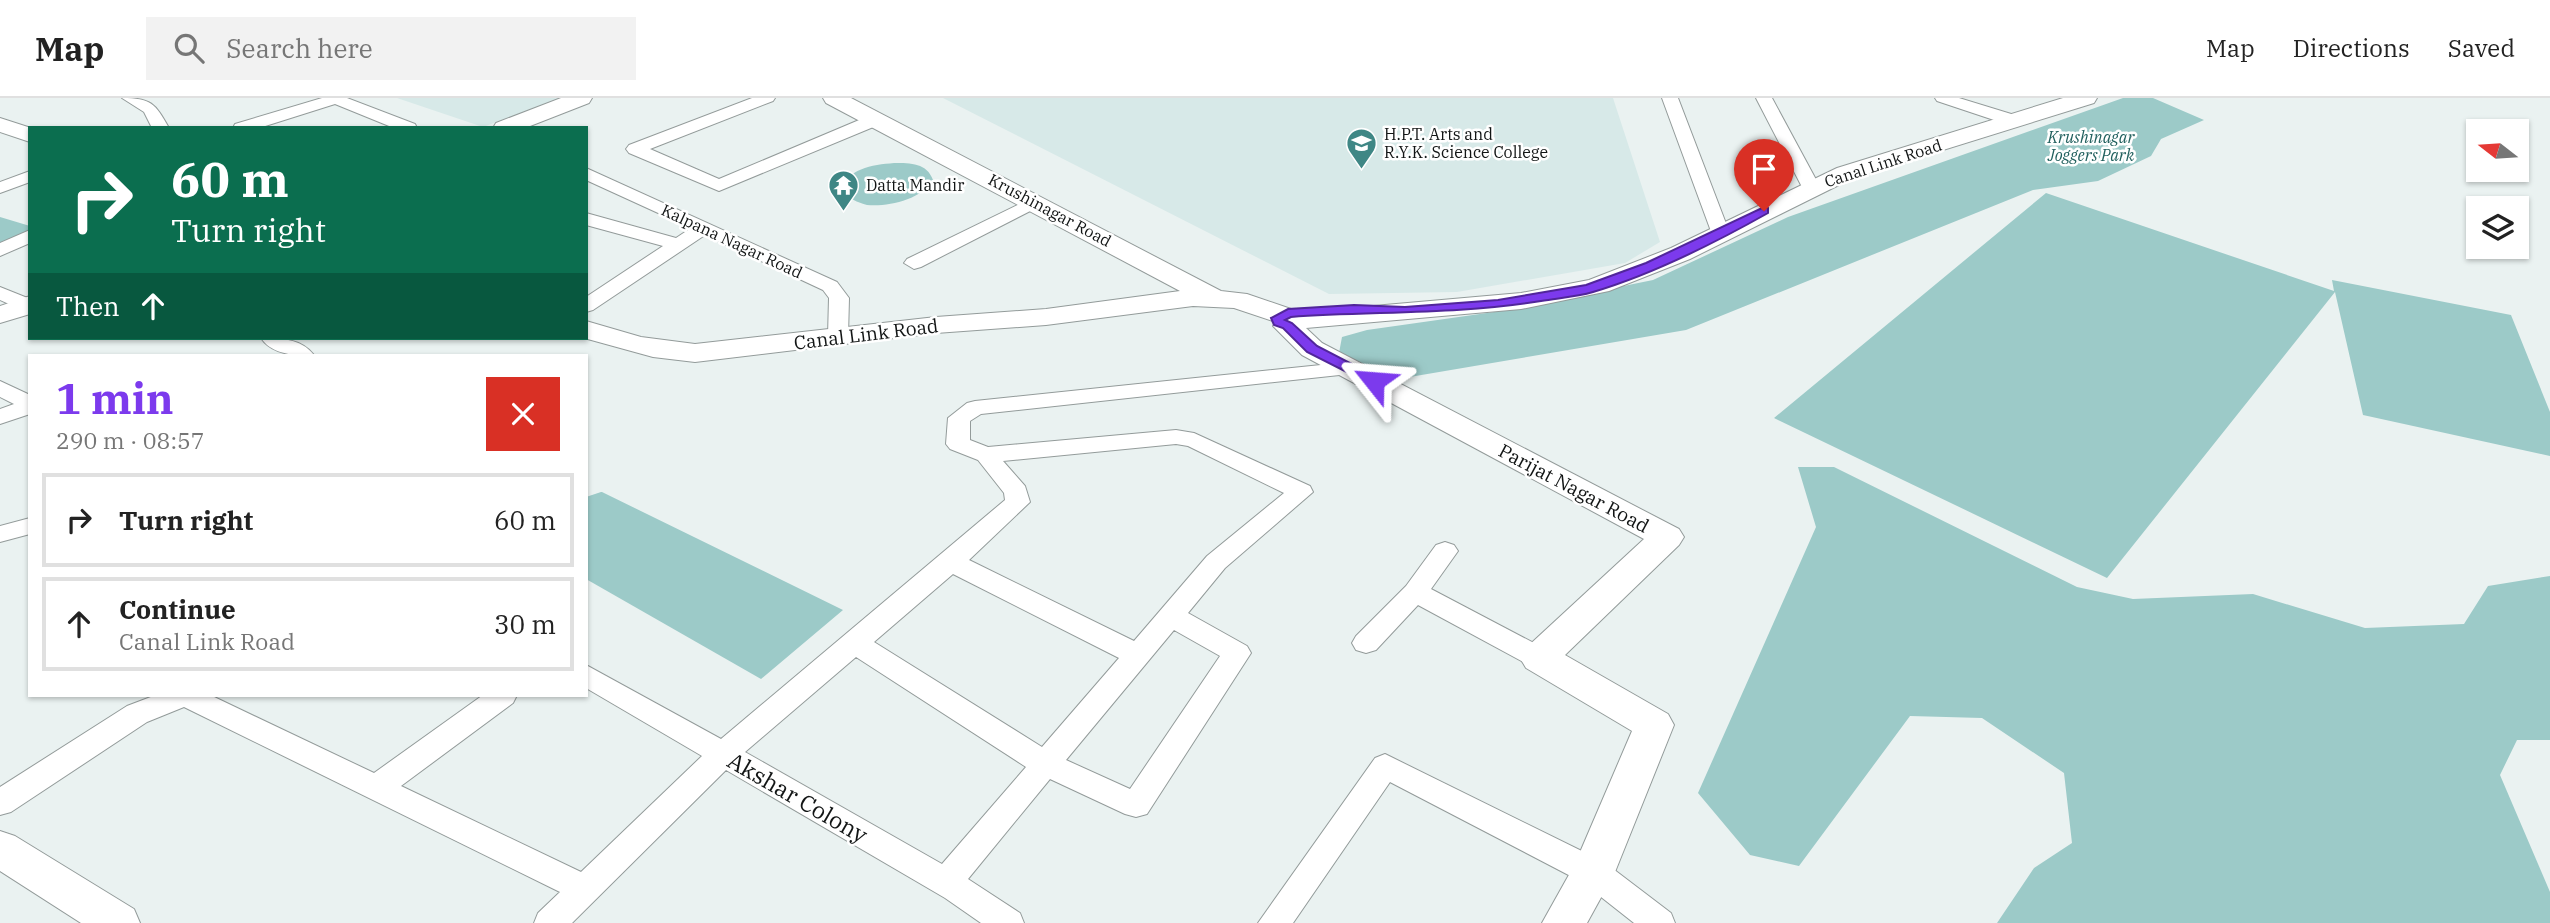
<!DOCTYPE html>
<html lang="en">
<head>
<meta charset="utf-8">
<style>
	body { margin:0; font-family:"IBM Plex Serif",serif; background:#f2f2f2; color:#222; height:100vh; display:flex; flex-direction:column; font-size:26px; white-space:nowrap }
	* { box-sizing:border-box; margin:0 }
	p { font-size:23px; color:#767676 }
	.icon { flex:none; width:38px; height:38px; fill:none; stroke:currentColor; stroke-width:2; stroke-linecap:round; stroke-linejoin:round }
	.map { position:relative; flex:1; overflow:hidden }
	.details { position:absolute; left:28px; top:256px; width:560px; height:343px; display:flex; flex-direction:column; background:#fff; border-radius:0px; box-shadow:0 2px 5px #0004 }
	.details>* { flex:none }
	.banner { position:absolute; left:28px; top:28px; width:560px; height:214px; border-radius:0px; box-shadow:0 2px 5px #0004; background:#0b6e4f; color:#fff; overflow:hidden }
	.needle { width:46px; rotate:287deg }
	.tools { position:absolute; left:2466px; top:21px; display:grid; gap:14px }
	.tools a { display:grid; place-items:center; width:63px; height:63px; border-radius:0px; background:#fff; box-shadow:0 2px 5px #0004; font-size:35px }
	.pin { position:absolute; display:grid; place-items:center; width:60px; height:60px; color:#fff; margin:-72px -30px; border-radius:50% 50% 50% 0; rotate:-45deg; box-shadow:0 0 7px #0007 }
	.pin .icon { rotate:45deg }
	.me { position:absolute; width:77px; margin:-38px; rotate:298deg; stroke-linejoin:round; filter:drop-shadow(0 0 5px #0008) }
	.turn { display:flex; align-items:center; gap:24px; height:147px; padding:0 28px; font-size:32px }
	.turn .icon { width:91px; height:91px; stroke-width:2.5 }
	.turn b { display:block; font-size:49px; line-height:60px }
	.then { display:flex; align-items:center; height:66px; padding:0 28px; background:#0003; gap:14px; font-size:26px }
	.round { display:grid; place-items:center; flex:none; width:74px; height:74px; border-radius:0px; background:#f2f2f2 }
	.overview { display:flex; align-items:center; justify-content:space-between; height:119px; padding:0 28px }
	h1 { font-size:42px; font-weight:800; line-height:52px; color:#7c3aed }
	ul { padding:0; list-style:none }
	li { display:flex; align-items:center; gap:21px; height:94px; margin:0 14px 10px; padding:0 14px; border:4px solid #e0e0e0; border-radius:0px }
	li div { flex:1 }
	li b { display:block; font-size:26px }
	li em { font-style:normal }
	header { display:flex; align-items:center; gap:42px; box-sizing:border-box; height:98px; padding:0 35px; background:#fff; border-bottom:2px solid #e0e0e0 }
	header strong { font-size:33px }
	nav { display:flex; gap:38px; margin-inline-start:auto; font-size:24px }
	.search { width:490px; height:63px; background:#f2f2f2; display:flex; align-items:center; gap:18px; box-sizing:border-box; padding:0 24px; border-radius:0px; color:#767676; font-size:26px }
	.map>svg:first-child { display:block }
	.built { fill:#d7e9e8 }
	.green { fill:#9ccac8 }
	.lines { fill:none; stroke-linecap:round; stroke-linejoin:round }
	.street-casing { stroke:#939b9a; stroke-width:2 }
	.secondary-casing { stroke:#939b9a; stroke-width:2 }
	.street { fill:#fff; fill-rule:evenodd }
	.secondary { fill:#fff; fill-rule:evenodd }
	.route { fill:#7c3aed; stroke:#51269a; stroke-width:2 }
	.labels { text-anchor:middle; dominant-baseline:central; stroke-width:5; stroke-linejoin:round; paint-order:stroke }
	.far-poi-label { font-size:16px; fill:#121515; stroke:#fff; text-anchor:start }
	.far-park-label { font-size:16px; font-style:italic; fill:#21605e; stroke:#fff }
	.far-street-label { font-size:16px; fill:#121515; stroke:#fff }
	.street-label { font-size:19px; fill:#121515; stroke:#fff }
	.near-street-label { font-size:23px; fill:#121515; stroke:#fff }
</style>
</head>
<body>
<header>
<strong>Map</strong>
<div class="search"><svg class="icon" aria-label="search" viewBox="0 0 24 24"><circle cx="10" cy="10" r="6"/><path d="M15 15l6 6"/></svg>Search here</div>
<nav><a>Map</a><a>Directions</a><a>Saved</a></nav>
</header>
<div class="map">
<svg width="2550" height="825" viewBox="0 0 2550 825">
	<rect width="100%" height="100%" fill="#eaf2f1"/>
	<path class="built" d="M397,0h164l-78,29z
		M943,0h670l47,144 -35,21 -168,29 -128,2z"/>
	<path class="green" d="M2123,0h30l51,22 -43,19 -10,17 -53,25 -65,9 -347,140 -294,50 -53,-27 3,-16 25,-7 134,-19 152,-31 135,-63z
		M894,65c17,0 33,0 39,17 -12,20 -45,27 -66,25 -9,-2 -19,-8 -26,-12 5,-25 31,-28 53,-30z
		M2046,95l288,98 -2,-11 179,35 39,97v44l-187,-41 -28,-123 -228,286 -333,-160z
		M0,119l30,9v7l-30,13z
		M1798,369h36l243,120 56,12 120,-5 112,34 99,-4 24,-38 62,-10v164h-33l-17,35 50,117v31h-553l37,-55 38,-25 -8,-70 -82,-55 -72,-2 -111,150 -49,-11 -52,-62 118,-266z
		M601,394h1l241,118 -82,69 -175,-100v-82z"/>
	<g class="lines">
		<defs>
			<path id="street" d="M122,0c29,0 33,5 47,30h-17l-8,-16z
				M322,0h25l68,26 2,4h-23l-59,-24 -76,24h-26l2,-4z
				M752,0h23l-2,3 -123,48 69,30 152,-64 6,-1 8,5 -2,4 -164,68 -90,-38 -3,-4 3,-4z
				M1662,0h16l52,136 -2,4h-14l-2,-4z
				M1756,0h16l48,89 -3,4 -6,1 -9,-5z
				M1935,0h24l62,19 2,4 -8,5 -6,-1 -72,-24z
				M586,70l251,114 12,16 -1,38 -3,4h-14l-3,-4 1,-38 -6,-8 -118,-55 -112,75 -7,2v-15l77,-51 -77,-21v-12l90,25 15,-10 -105,-48z
				M30,73v11l-30,11v-11z
				M1034,99l6,1 3,4 -3,4 -119,61 -7,2 -10,-6 3,-4z
				M30,132v13l-30,13v-13z
				M0,189l30,12v11l-10,-1 -20,-9z
				M261,240c18,0 40,0 53,17 -18,1 -42,0 -53,-17z
				M1350,264l8,1 3,5 -3,5 -377,41 -11,7v19l18,7 188,-17 18,3 116,53 3,6 -88,76 -37,45 59,33 4,7 -104,161 -11,3 -11,-3 -75,-35 -82,100 52,34 4,10h-43l-36,-25 -219,-128 -154,153h-38l4,-10 22,-21 -376,-185 -37,15 -136,90 -11,3v-28l127,-81 29,-11h54l164,78 109,-78h34l-4,8 -112,83 180,86 121,-116 -116,-68v-23l135,74 284,-239 -1,-7 -26,-33 -28,-11 -4,-5 2,-26 19,-15 8,-2zM1176,346l12,2 96,47 -77,63 -73,85 -165,-81 61,-58 -5,-16 -22,-25zM953,476l166,84 -77,89 -168,-105zM1174,532l46,26 -90,133 -64,-29zM856,559l170,110 -84,97 -197,-112z
				M0,283l30,14v19l-30,10v-15l14,-5 -14,-7z
				M30,420v16l-30,8v-16z
				M1445,444l9,3 4,6 -27,38 118,62 4,7 -4,7 -10,3 -10,-3 -111,-60 -42,45 -10,3 -10,-3 -4,-7 4,-7 50,-50 30,-41z
				M1385,656l219,108 67,51 4,10h-41l-52,-41 -192,-100 -97,141h-35l117,-165z"/>
			<path id="secondary" d="M561,0h31l-3,5 -64,25h-32l3,-5z
				M823,0h28l370,193 26,3 44,15 3,4 227,-20 68,-13 82,-32 166,-80 226,-70h34l-3,5 -241,75 -163,81 -81,32 -88,18 -215,19 16,15 357,186 5,8 -5,8 -114,110 103,59 6,11 -59,147 -28,51h-45l33,-59 57,-133 -106,-63 -6,-10 6,-10 118,-109 -342,-184 -29,-29 3,-4 -42,-14 -41,-2 -147,19 -110,8 -241,29 -42,-5 -69,-19h2v-17l55,16 54,7 241,-27 110,-8 134,-18 -354,-188z
				M0,20l31,10 -1,14 -30,-10z
				M30,198v18l-30,9v-17z
				M0,733l15,5 119,73 6,14h-59l-81,-52z"/>
		</defs>
		<use href="#street" class="street-casing"/>
		<use href="#secondary" class="secondary-casing"/>
		<use href="#street" class="street"/>
		<use href="#secondary" class="secondary"/>
	</g>
	<path class="route" d="M1764,109l4,1v5c-55,31 -114,61 -175,79 -17,5 -35,6 -52,9 -84,14 -167,10 -250,16l-6,3 7,3 25,23 62,32v6l-5,2 -67,-34 -24,-24 -9,-3 -3,-7 17,-9 66,-4 51,2 93,-7 88,-15 60,-22z"/>
	<defs>
		<symbol id="university-pin" viewBox="-11 -11 22 30"><path d="M0 17L-7.5 6A9.5 9.5 0 1 1 7.5 6Z" fill="#3f8785" stroke="#fff"/><path d="M0-5L7-2L0 1L-7-2ZM-4 1L0 2.5L4 1V4Q0 6-4 4Z" fill="#fff"/></symbol>
		<symbol id="temple-pin" viewBox="-11 -11 22 30"><path d="M0 17L-7.5 6A9.5 9.5 0 1 1 7.5 6Z" fill="#3f8785" stroke="#fff"/><path d="M0-6L5-2H3V0L6.5 2.5H4V6H1.5V3h-3V6H-4V2.5H-6.5L-3 0V-2H-5Z" fill="#fff"/></symbol>
	</defs>
	<g fill-rule="evenodd">
		<use href="#university-pin" x="1344" y="28" width="35" height="47"/>
		<use href="#temple-pin" x="826" y="70" width="35" height="47"/>
	</g>
	<g class="labels">
		<g class="far-poi-label">
			<text x="1384" y="36">H.P.T. Arts and<tspan x="1384" dy="18">R.Y.K. Science College</tspan></text>
			<text x="866" y="87">Datta Mandir</text>
		</g>
		<g class="far-park-label">
			<text x="2091" y="39">Krushinagar<tspan x="2091" dy="18">Joggers Park</tspan></text>
		</g>
		<g class="far-street-label">
			<text transform="translate(1883 65) rotate(-18)">Canal Link Road</text>
			<text transform="translate(1050 112) rotate(28)">Krushinagar Road</text>
			<text transform="translate(732 143) rotate(25)">Kalpana Nagar Road</text>
		</g>
		<g class="street-label">
			<text transform="translate(866 236) rotate(-7)">Canal Link Road</text>
			<text transform="translate(1574 390) rotate(28)">Parijat Nagar Road</text>
		</g>
		<g class="near-street-label">
			<text transform="translate(798 699) rotate(30)">Akshar Colony</text>
		</g>
	</g>
</svg>
<div class="tools">
<a><svg class="needle" viewBox="-14 -14 28 28"><path d="M0-13l5 13h-10z" fill="#e53935"/><path d="M0 13l5-13h-10z" fill="#767676"/></svg></a>
<a><svg class="icon" aria-label="layers" viewBox="0 0 24 24"><path d="M12 4l9 5-9 5-9-5zM3 14l9 5 9-5"/></svg></a>
</div>
<div class="pin" style="left:1764px;top:113px;background:#d93025"><svg class="icon" aria-label="arrive" viewBox="0 0 24 24"><path d="M6 21V4h12l-3 4 3 4H6"/></svg></div>
<svg class="me" style="left:1374px;top:283px" viewBox="-20 -20 40 40"><path d="M0-17L14 15 0 8-14 15z" fill="#7c3aed" stroke="#fff" stroke-width="4"/></svg>
<div class="banner">
<div class="turn"><svg class="icon" aria-label="right" viewBox="0 0 24 24"><path d="M7 20v-9h11M14 6l5 5-5 5"/></svg><div><b>60 m</b>Turn right</div></div>
<div class="then">Then<svg class="icon" aria-label="ahead" viewBox="0 0 24 24"><path d="M12 20V5M6 11l6-6 6 6"/></svg></div>
</div>
<section class="details">
<div class="overview"><div><h1>1 min</h1><p>290 m · 08:57</p></div><a class="round" style="background:#d93025;color:#fff"><svg class="icon" aria-label="close" viewBox="0 0 24 24"><path d="M6 6l12 12M18 6L6 18"/></svg></a></div>
<ul>
<li><svg class="icon" aria-label="right" viewBox="0 0 24 24"><path d="M7 20v-9h11M14 6l5 5-5 5"/></svg><div><b>Turn right</b></div><em>60 m</em></li>
<li><svg class="icon" aria-label="ahead" viewBox="0 0 24 24"><path d="M12 20V5M6 11l6-6 6 6"/></svg><div><b>Continue</b><p>Canal Link Road</p></div><em>30 m</em></li>
</ul>
</section>
</div>
</body>
</html>
